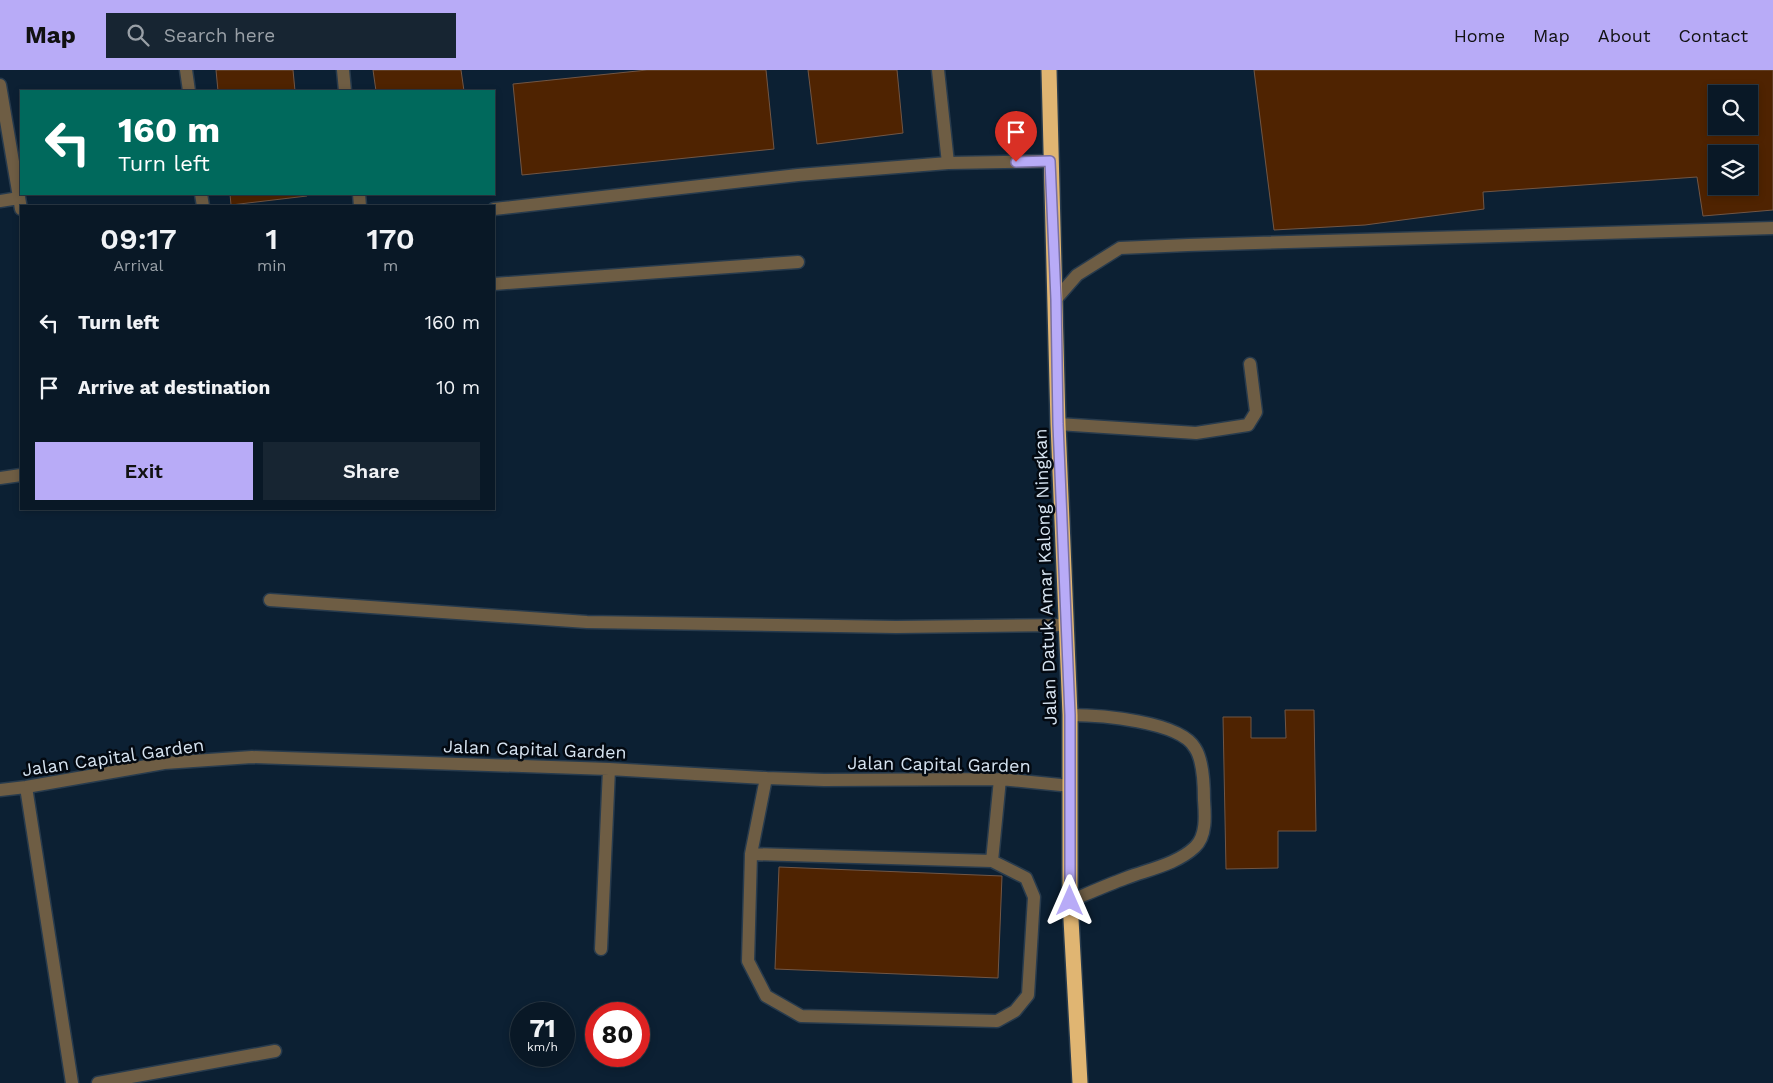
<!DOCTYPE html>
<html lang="en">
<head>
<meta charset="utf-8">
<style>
	body { margin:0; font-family:"Work Sans",sans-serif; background:#172532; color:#f1f3f6; height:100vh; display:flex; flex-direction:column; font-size:19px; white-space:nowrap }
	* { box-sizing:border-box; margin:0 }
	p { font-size:16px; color:#99a0a7 }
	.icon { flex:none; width:28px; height:28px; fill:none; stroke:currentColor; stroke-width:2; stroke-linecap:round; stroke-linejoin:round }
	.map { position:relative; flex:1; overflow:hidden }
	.side { position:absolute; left:20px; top:135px; width:475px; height:305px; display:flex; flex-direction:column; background:#091826; border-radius:0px; box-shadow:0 2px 8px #0003,0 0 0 1px #293743 }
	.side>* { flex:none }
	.banner { position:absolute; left:20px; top:20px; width:475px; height:105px; border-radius:0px; box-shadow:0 2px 8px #0003,0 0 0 1px #293743; background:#00695c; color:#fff; overflow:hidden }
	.buttons { position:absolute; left:1708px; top:15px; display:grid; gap:10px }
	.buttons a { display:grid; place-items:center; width:50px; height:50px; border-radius:0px; background:#091826; box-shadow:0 2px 8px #0003,0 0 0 1px #293743; font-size:25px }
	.speed { position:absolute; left:510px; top:932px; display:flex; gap:10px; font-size:25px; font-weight:700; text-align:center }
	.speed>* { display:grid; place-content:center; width:65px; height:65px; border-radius:50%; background:#091826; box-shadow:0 2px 8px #0003,0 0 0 1px #293743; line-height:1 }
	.speed small { font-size:12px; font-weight:400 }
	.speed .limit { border:8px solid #d22; background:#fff; color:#111 }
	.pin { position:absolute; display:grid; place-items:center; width:42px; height:42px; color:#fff; margin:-51px -21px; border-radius:50% 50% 50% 0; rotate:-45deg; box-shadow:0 0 5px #0007 }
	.pin .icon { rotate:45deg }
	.me { position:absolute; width:55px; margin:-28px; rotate:0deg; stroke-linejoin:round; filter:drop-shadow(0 0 4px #0008) }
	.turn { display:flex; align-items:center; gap:18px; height:105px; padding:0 15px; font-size:22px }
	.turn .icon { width:65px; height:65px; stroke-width:2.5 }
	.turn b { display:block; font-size:35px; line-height:42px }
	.eta { display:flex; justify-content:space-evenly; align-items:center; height:85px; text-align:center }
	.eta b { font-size:30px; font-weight:600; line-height:35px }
	.action { display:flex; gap:10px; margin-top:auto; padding:10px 15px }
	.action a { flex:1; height:58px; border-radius:0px; background:#b8abf7; color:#111; font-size:20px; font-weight:600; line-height:58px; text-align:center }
	.action a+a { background:#172532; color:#f1f3f6 }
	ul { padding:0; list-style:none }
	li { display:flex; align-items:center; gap:15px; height:65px; padding:0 15px }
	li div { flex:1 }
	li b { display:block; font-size:19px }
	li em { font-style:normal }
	header { display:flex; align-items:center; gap:30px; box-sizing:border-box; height:70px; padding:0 25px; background:#b8abf7; color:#111 }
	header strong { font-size:24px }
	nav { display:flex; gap:28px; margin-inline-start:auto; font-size:18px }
	.search { width:350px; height:45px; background:#172532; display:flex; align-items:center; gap:12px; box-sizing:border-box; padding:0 18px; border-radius:0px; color:#99a0a7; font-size:19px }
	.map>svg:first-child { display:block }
	.building { fill:#4f2301; stroke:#715645; fill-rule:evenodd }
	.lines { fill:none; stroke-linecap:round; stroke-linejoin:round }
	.lane-casing { stroke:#283b4d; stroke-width:15 }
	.street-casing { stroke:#283b4d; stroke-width:15 }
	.highway-casing { stroke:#283b4d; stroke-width:18 }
	.lane { stroke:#6e5d44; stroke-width:12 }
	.street { stroke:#6e5d44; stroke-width:12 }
	.highway { stroke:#e0b572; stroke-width:15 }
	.route-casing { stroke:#786fa1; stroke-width:12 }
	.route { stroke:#b8abf7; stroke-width:9 }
	.labels { text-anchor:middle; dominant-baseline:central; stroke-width:5; stroke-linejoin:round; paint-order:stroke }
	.street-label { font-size:18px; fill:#d6e3f0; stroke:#030911 }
</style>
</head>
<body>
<header>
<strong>Map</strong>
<div class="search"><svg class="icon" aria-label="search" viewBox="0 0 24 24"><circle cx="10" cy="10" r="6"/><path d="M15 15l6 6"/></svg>Search here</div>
<nav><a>Home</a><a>Map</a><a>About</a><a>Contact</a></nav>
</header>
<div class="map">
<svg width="1773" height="1013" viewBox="0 0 1773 1013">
	<rect width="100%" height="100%" fill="#0c2033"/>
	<path class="building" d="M216,0h77l2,21h-77z
		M373,0h88l3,21h-88z
		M647,0h119l8,79 -252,26 -9,-91z
		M808,0h89l6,63 -86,11z
		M1254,0h519v140l-70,6 -6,-39 -214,15 1,17 -119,16 -91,5zM1716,24h33v32h-33zM1716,84h33v32h-33z
		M230,124h77v2l-76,9z
		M1285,640h29l2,121h-38v37l-52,1 -3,-152h28v21h35z
		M779,797l223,9 -4,102 -223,-9z"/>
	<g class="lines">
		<defs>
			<path id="lane" d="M186,0l3,21
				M343,0l2,21
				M938,0l10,93
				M201,124l2,12
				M359,124l1,12
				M494,139l304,-34 150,-12 102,-2
				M1056,229l21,-24 43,-27 68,-3 585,-17
				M1058,354l138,9 52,-8 8,-13 -6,-48
				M1070,831c19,-8 37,-16 56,-23 24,-9 51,-14 69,-31 12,-11 10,-33 9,-47 0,-15 -1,-40 -9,-52 -15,-27 -96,-33 -125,-33"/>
			<path id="street" d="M0,15l21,124
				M0,131l19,-3
				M494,214l304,-22
				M0,408l21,-3
				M270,530l317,22 309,5 171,-2
				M26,717l46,296
				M0,720l26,-3 138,-24 88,-6 357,12 157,9 58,2 176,-1 71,7
				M751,784l241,7 34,17 8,19 -6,98 -13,16 -18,10 -196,-5 -35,-20 -18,-35 3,-107 15,-76
				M992,791l8,-82
				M601,879l8,-180
				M98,1013l177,-32"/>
			<path id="highway" d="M1049,0l9,354 12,291v186l10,182"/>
		</defs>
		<use href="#lane" class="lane-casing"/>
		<use href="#street" class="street-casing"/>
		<use href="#highway" class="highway-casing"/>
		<use href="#lane" class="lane"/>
		<use href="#street" class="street"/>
		<use href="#highway" class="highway"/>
	</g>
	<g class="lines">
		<defs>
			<path id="route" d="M1016,92l34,-1 6,138 2,125 12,291v186"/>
		</defs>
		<use href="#route" class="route-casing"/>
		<use href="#route" class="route"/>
	</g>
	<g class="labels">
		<g class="street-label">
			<text transform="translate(1045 507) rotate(-92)">Jalan Datuk Amar Kalong Ningkan</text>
			<text transform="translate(535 679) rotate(2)">Jalan Capital Garden</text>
			<text transform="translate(113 687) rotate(-8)">Jalan Capital Garden</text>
			<text transform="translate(939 694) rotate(1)">Jalan Capital Garden</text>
		</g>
	</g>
</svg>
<div class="buttons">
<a><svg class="icon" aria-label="search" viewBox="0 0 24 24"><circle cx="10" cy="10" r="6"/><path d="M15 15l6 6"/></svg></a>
<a><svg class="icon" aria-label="layers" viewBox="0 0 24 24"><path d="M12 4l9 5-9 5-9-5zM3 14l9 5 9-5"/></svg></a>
</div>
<div class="speed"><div>71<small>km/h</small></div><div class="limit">80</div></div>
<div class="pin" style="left:1016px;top:92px;background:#d93025"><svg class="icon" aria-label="arrive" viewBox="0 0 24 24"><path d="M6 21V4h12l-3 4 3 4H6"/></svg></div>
<svg class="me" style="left:1070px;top:831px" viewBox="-20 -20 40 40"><path d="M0-17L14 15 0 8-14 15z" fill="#b8abf7" stroke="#fff" stroke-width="4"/></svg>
<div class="banner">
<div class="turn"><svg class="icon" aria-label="left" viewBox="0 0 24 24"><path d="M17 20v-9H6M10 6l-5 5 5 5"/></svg><div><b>160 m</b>Turn left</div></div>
</div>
<section class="side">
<div class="eta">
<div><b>09:17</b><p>Arrival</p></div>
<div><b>1</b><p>min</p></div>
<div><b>170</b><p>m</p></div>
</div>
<ul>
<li><svg class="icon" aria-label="left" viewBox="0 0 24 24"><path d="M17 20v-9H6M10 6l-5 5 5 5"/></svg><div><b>Turn left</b></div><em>160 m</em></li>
<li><svg class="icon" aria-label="arrive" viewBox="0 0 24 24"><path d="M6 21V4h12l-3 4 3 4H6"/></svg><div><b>Arrive at destination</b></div><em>10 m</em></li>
</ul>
<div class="action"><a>Exit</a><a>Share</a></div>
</section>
</div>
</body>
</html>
